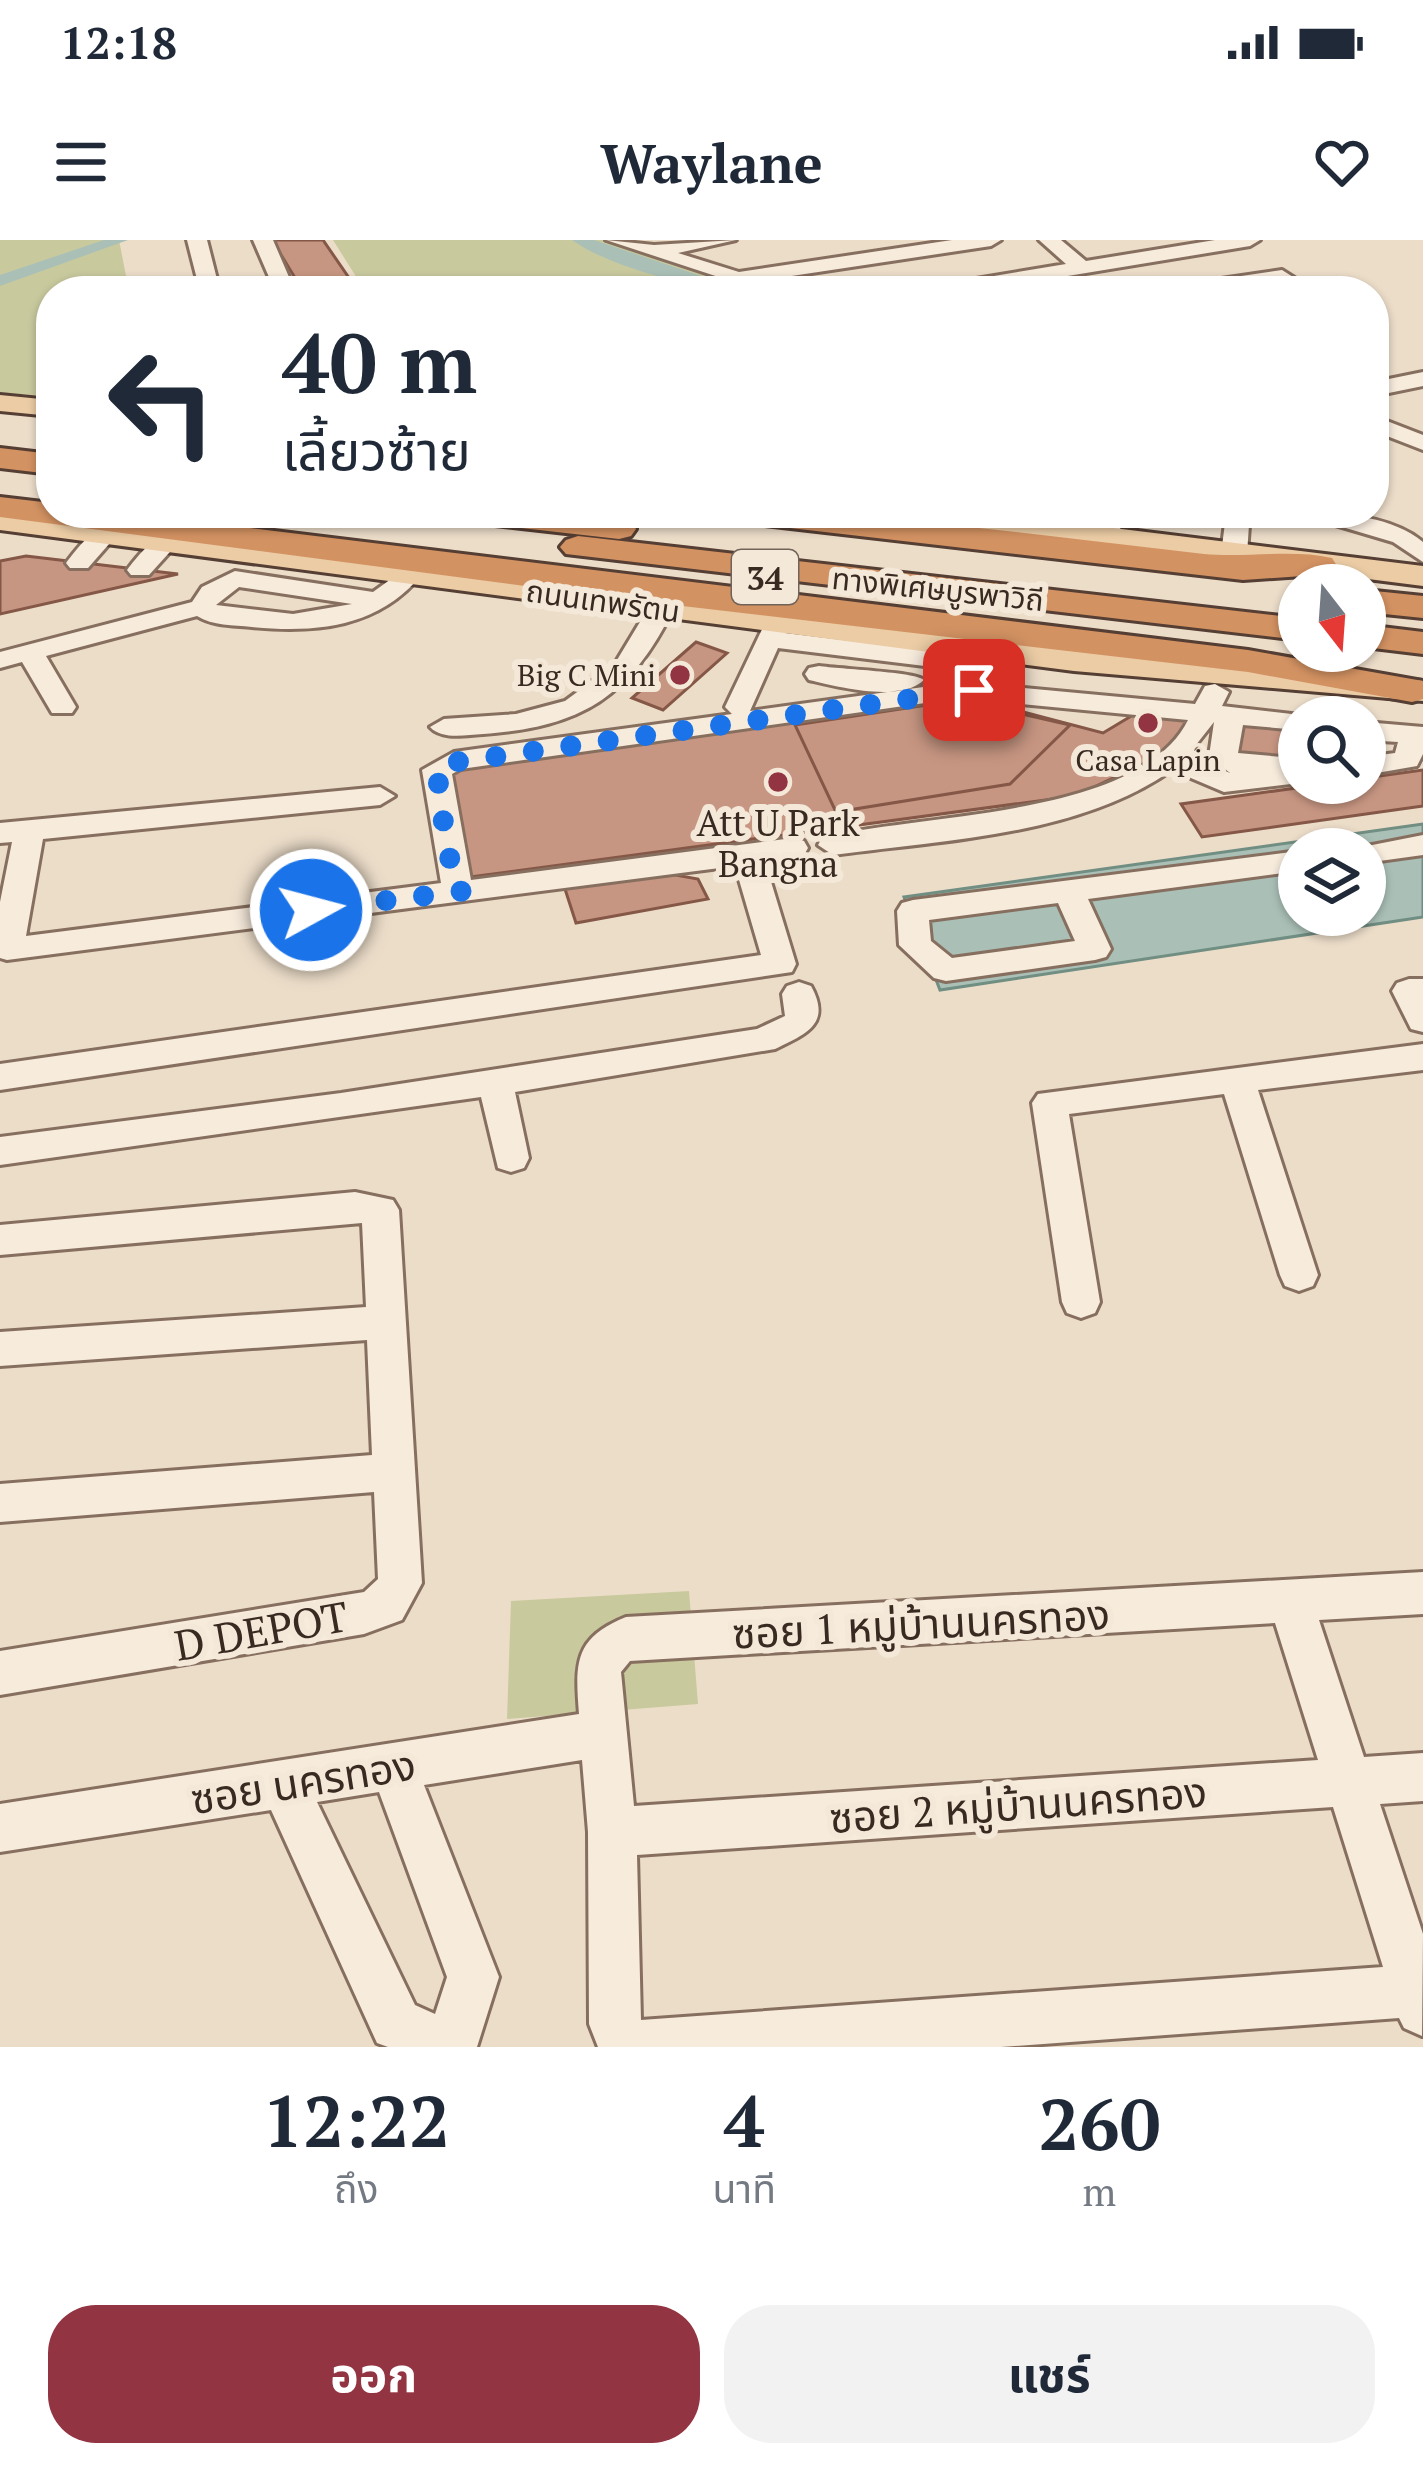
<!DOCTYPE html>
<html lang="th">
<head>
<meta charset="utf-8">
<style>
	body { margin:0; font-family:"PT Serif","Noto Sans Thai",serif; background:#f2f2f3; color:#1f2937; height:100vh; display:flex; flex-direction:column; font-size:45px; white-space:nowrap }
	* { box-sizing:border-box; margin:0 }
	p { font-size:39px; color:#747a83 }
	.icon { flex:none; width:66px; height:66px; fill:none; stroke:currentColor; stroke-width:2; stroke-linecap:round; stroke-linejoin:round }
	.map { position:relative; height:1807px; overflow:hidden }
	.drawer { display:flex; flex-direction:column; background:#fff; flex:1 }
	.drawer>* { flex:none }
	.banner { position:absolute; left:36px; top:36px; width:1353px; height:252px; border-radius:48px; box-shadow:0 3px 9px #0004; background:#fff; color:#1f2937; overflow:hidden }
	.needle { width:78px; rotate:163deg }
	.buttons { position:absolute; left:1278px; top:324px; display:grid; gap:24px }
	.buttons a { display:grid; place-items:center; width:108px; height:108px; border-radius:50%; background:#fff; box-shadow:0 3px 9px #0004; font-size:60px }
	.pin { position:absolute; display:grid; place-items:center; width:102px; height:102px; color:#fff; margin:-51px; border-radius:24px; box-shadow:0 6px 18px #0006 }
	.me { position:absolute; width:132px; margin:-66px; rotate:83deg; stroke-linejoin:round; filter:drop-shadow(0 0 9px #0008) }
	.turn { display:flex; align-items:center; gap:42px; height:252px; padding:0 48px; font-size:54px }
	.turn .icon { width:156px; height:156px; stroke-width:2.5 }
	.turn b { display:block; font-size:84px; line-height:102px }
	.eta { display:flex; justify-content:space-evenly; align-items:center; height:204px; text-align:center }
	.eta b { font-size:72px; font-weight:700; line-height:84px }
	.button { display:flex; gap:24px; margin-top:auto; padding:24px 48px }
	.button a { flex:1; height:138px; border-radius:48px; background:#923441; color:#fff; font-size:48px; font-weight:700; line-height:138px; text-align:center }
	.button a+a { background:#f2f2f3; color:#1f2937 }
	.status { display:flex; justify-content:space-between; align-items:center; height:84px; padding:0 60px; background:#fff; direction:ltr }
	.status svg { height:33px; fill:currentColor }
	header { display:flex; justify-content:space-between; align-items:center; height:156px; padding:0 48px; background:#fff; font-size:54px; font-weight:700 }
	.map>svg:first-child { display:block }
	.green { fill:#c9c99e }
	.water { fill:#aac0b7; stroke:#718e83; stroke-width:3; fill-rule:evenodd }
	.lines { fill:none; stroke-linecap:round; stroke-linejoin:round }
	.canal { fill:#aac0b7; fill-rule:evenodd }
	.building { fill:#c79682; stroke:#845747; stroke-width:3 }
	.minor-casing { stroke:#876f5f; stroke-width:6 }
	.major-casing { stroke:#553e33; stroke-width:6 }
	.highway-casing { stroke:#553e33; stroke-width:6 }
	.minor { fill:#f7ebdc; fill-rule:evenodd }
	.major { fill:#ebcca5; fill-rule:evenodd }
	.highway { fill:#d39262; fill-rule:evenodd }
	.route { stroke:#1a73e8; stroke-width:21; stroke-dasharray:0 37.8 }
	.poi-dot { fill:#923441; stroke:#f4e8d8; stroke-width:4.5 }
	.labels { text-anchor:middle; dominant-baseline:central; stroke-width:12; stroke-linejoin:round; paint-order:stroke }
	.far-street-label { font-size:30px; fill:#392a21; stroke:#f4e8d8 }
	.far-poi-label { font-size:30px; fill:#392a21; stroke:#f4e8d8; text-anchor:end }
	.shield { fill:#f4e8d8; stroke:#716358; stroke-width:3 }
	.shield-label { font-size:33px; font-weight:bold; fill:#392a21 }
	.poi-label { font-size:36px; fill:#392a21; stroke:#f4e8d8 }
	.near-street-label { font-size:42px; fill:#392a21; stroke:#f4e8d8 }
</style>
</head>
<body>
<div class="status"><b>12:18</b><svg viewBox="0 0 49 12"><path d="M0 12V9h3v3zM5 12V6h3v6zM10 12V3h3v9zM15 12V0h3v12zM26 1h20v11H26zM47 4h2v5h-2z"/></svg></div>
<header><svg class="icon" aria-label="menu" viewBox="0 0 24 24"><path d="M4 6h16M4 12h16M4 18h16"/></svg>Waylane<svg class="icon" aria-label="heart" viewBox="0 0 24 24"><path d="M12 20l-8-8c-3-5 5-10 8-4 3-6 11-1 8 4z"/></svg></header>
<div class="map">
<svg width="1423" height="1807" viewBox="0 0 1423 1807">
	<rect width="100%" height="100%" fill="#ecddc9"/>
	<path class="green" d="M0,0h119l10,51h-78v105l-51,-3z
		M333,0h273l160,51h-401z
		M689,1351l9,113 -191,15 4,-118z"/>
	<path class="water" d="M1423,584v93l-483,73 -36,-93zM1299,609h66v66h-66z"/>
	<g class="lines">
		<path class="canal" d="M104,0h24l-128,46v-11z
			M572,0h22l152,51c-46,0 -137,-24 -174,-51z"/>
	</g>
	<path class="building" d="M272,0h51l35,51h-55z
		M26,316l152,18 -178,40v-53z
		M696,402l31,11 -64,57 -31,-12z
		M962,456l141,37 35,-21 57,5 -31,37 -89,42 -605,81 -21,-108z
		M960,460l110,25 -60,59 -174,28 -41,-87z
		M1238,479l61,8v29l-39,4 -30,-12z
		M1423,530v36l-221,31 -21,-33 151,-21h33v-5z
		M659,632l39,7 10,20 -132,24 -12,-37z"/>
	<g class="lines">
		<defs>
			<path id="minor" d="M187,0h20l13,51h-20z
				M253,0h20l22,51h-20z
				M606,0l48,5 82,-5 -58,13 61,19 213,-32h49l-10,6 -226,34v8l-7,2z
				M1039,0h22l25,21 129,-21h45l-10,6 -273,45h-47l10,-6 126,-21z
				M1282,30l33,21h-24l-13,-9 -57,9h-51l10,-6z
				M1423,132v14l-49,10v-14z
				M1374,176l49,19v15l-49,-19z
				M1101,273h24l-9,29h-18l-3,-5z
				M1234,273h26l-11,12 -2,29 -13,8 -13,-8 4,-31z
				M1309,273c37,0 84,4 114,29v20l-30,-20 -81,-24z
				M105,288l12,7 -29,33h-18l-4,-5c10,-13 24,-32 39,-35z
				M166,296l12,7 -29,32h-18l-4,-5c10,-13 24,-31 39,-34z
				M409,326l13,8c-43,54 -107,59 -170,53 -19,-2 -39,-1 -55,-11l-151,40 30,51 -4,6h-20l-30,-51 -22,6v-16l192,-50 10,-15 33,-16 138,21zM239,347l113,17 -59,10 -77,-9z
				M661,360l13,8c-44,89 -92,119 -191,126 -18,1 -41,6 -53,-7l14,-8 72,-5 49,-13 49,-36 38,-63z
				M777,375l13,8 -5,10 148,18 13,8 -13,8 -155,-19 -28,63 210,-29 235,22 10,-18 10,-2 14,8 -7,14 87,10 -10,1v13l-56,-5 -5,28 44,4 2,10 15,-2v18l-75,9 -52,-22c-94,66 -229,70 -339,85l-15,-10 4,-7c93,-25 317,-19 366,-118l-228,-22 -499,71 -9,5 19,106 322,-42 11,3 4,7 -4,7 -39,7 31,102 -4,8 -792,118v-26l761,-109 -26,-89 -728,94 -7,-2v-56l12,-60 -12,1v-20l380,-36 15,9 -15,9 -337,34 -17,97 415,-53 -19,-113 32,-18 278,-38 -7,-7 43,-90zM1214,482l-5,34 21,17 -42,-18z
				M819,426c20,3 97,6 105,14 -24,23 -85,7 -115,0l-4,-6 4,-6z
				M1365,482l58,5v27l-6,12 -52,9v-18l30,-4 3,-11 -33,-2z
				M1423,595v20l-58,8v-14h-13z
				M1299,611v20l-211,28 23,50 -5,8 -11,3 -149,21 -12,-3 -35,-33 -2,-34 5,-8 11,-3zM1058,663l17,38 -123,17 -21,-17 -2,-21z
				M1409,739h14v53l-12,-3 -19,-38 5,-8z
				M799,742l12,4c21,38 -5,48 -36,63l-260,43 14,66 -5,10 -13,4 -13,-4 -17,-71 -481,68v-28l341,-44 416,-64 28,-13 -3,-22 5,-8z
				M1423,804v26l-165,20 60,185 -5,11 -14,5 -14,-5 -5,-11 -56,-181 -155,20 31,188 -5,11 -14,5 -14,-5 -5,-11 -30,-199 6,-9z
				M355,952l38,8 6,10 23,373 -20,37 -38,14 -364,61v-44l364,-59 14,-13 -4,-87 -374,30v-38l372,-29 -5,-115 -367,26v-34l366,-25 -4,-84 -362,32v-30z
				M1423,1332v42l-104,6 45,137 59,-4v48l-43,3 43,130 -1,102 -18,-8 -5,-10 -398,29h-403l-9,-23 -1,-192 -6,-72 -158,25 75,192 -22,70h-89l-11,-4 -106,-233 -271,42v-48l579,-90c-4,-51 -5,-76 47,-97zM1275,1383l43,137 -684,46 -13,-134 9,-11zM379,1552l68,185 -12,37 -20,-9 -98,-203zM1333,1567l50,160 -742,53 -4,-165z"/>
			<path id="major" d="M0,155l51,5v16l-51,-5z
				M0,272l1074,139 349,30v20l-349,-30 -1074,-141z
				M903,273h89l431,53v20l-505,-64z"/>
			<path id="highway" d="M0,208l51,6v20l-51,-6z
				M0,257l51,6v10h76l1121,137 175,31v18l-11,3 -164,-30 -600,-70 -648,-85z
				M460,273c56,0 116,-5 171,9l5,7 -5,7 -12,3 -142,-16 -12,-3z
				M729,273c159,0 317,23 475,41 41,4 88,-5 128,4l5,8 -5,8 -89,6 -497,-57 -12,-3z
				M578,296l721,82v22l-733,-86 -6,-7 6,-7z
				M1365,350l58,6v22l-58,-6z
				M1365,385l58,7v22l-58,-7z"/>
		</defs>
		<use href="#minor" class="minor-casing"/>
		<use href="#major" class="major-casing"/>
		<use href="#highway" class="highway-casing"/>
		<use href="#minor" class="minor"/>
		<use href="#major" class="major"/>
		<use href="#highway" class="highway"/>
	</g>
	<g class="lines">
		<path class="route" d="M311,670l152,-19c-17,-19 -21,-89 -26,-117l4,-10 533,-74"/>
	</g>
	<g class="poi-dot">
		<circle cx="680" cy="435" r="12"/>
		<circle cx="1148" cy="483" r="12"/>
		<circle cx="778" cy="542" r="12"/>
	</g>
	<g class="labels">
		<g class="far-street-label">
			<text transform="translate(938 349) rotate(6)">ทางพิเศษบูรพาวิถี</text>
			<text transform="translate(603 361) rotate(8)">ถนนเทพรัตน</text>
		</g>
		<g class="far-poi-label">
			<text x="656" y="435">Big C Mini</text>
			<text x="1148" y="520" text-anchor="middle">Casa Lapin</text>
		</g>
		<rect class="shield" x="732" y="310" width="66" height="54" rx="9"/>
		<g class="shield-label">
			<text x="765" y="337">34</text>
		</g>
		<g class="poi-label">
			<text x="778" y="582">Att U Park<tspan x="778" dy="41">Bangna</tspan></text>
		</g>
		<g class="near-street-label">
			<text transform="translate(921 1383) rotate(-3)">ซอย 1 หมู่บ้านนครทอง</text>
			<text transform="translate(261 1390) rotate(-10)">D DEPOT</text>
			<text transform="translate(303 1541) rotate(-9)">ซอย นครทอง</text>
			<text transform="translate(1018 1564) rotate(-4)">ซอย 2 หมู่บ้านนครทอง</text>
		</g>
	</g>
</svg>
<div class="buttons">
<a><svg class="needle" viewBox="-14 -14 28 28"><path d="M0-13l5 13h-10z" fill="#e53935"/><path d="M0 13l5-13h-10z" fill="#747a83"/></svg></a>
<a><svg class="icon" aria-label="search" viewBox="0 0 24 24"><circle cx="10" cy="10" r="6"/><path d="M15 15l6 6"/></svg></a>
<a><svg class="icon" aria-label="layers" viewBox="0 0 24 24"><path d="M12 4l9 5-9 5-9-5zM3 14l9 5 9-5"/></svg></a>
</div>
<div class="pin" style="left:974px;top:450px;background:#d93025"><svg class="icon" aria-label="arrive" viewBox="0 0 24 24"><path d="M6 21V4h12l-3 4 3 4H6"/></svg></div>
<svg class="me" style="left:311px;top:670px" viewBox="-20 -20 40 40"><circle r="17" fill="#1a73e8" stroke="#fff" stroke-width="3"/><path d="M0-11L8 9 0 5-8 9z" fill="#fff"/></svg>
<div class="banner">
<div class="turn"><svg class="icon" aria-label="left" viewBox="0 0 24 24"><path d="M17 20v-9H6M10 6l-5 5 5 5"/></svg><div><b>40 m</b>เลี้ยวซ้าย</div></div>
</div>
</div>
<section class="drawer">
<div class="eta">
<div><b>12:22</b><p>ถึง</p></div>
<div><b>4</b><p>นาที</p></div>
<div><b>260</b><p>m</p></div>
</div>
<div class="button"><a>ออก</a><a>แชร์</a></div>
</section>
</body>
</html>
